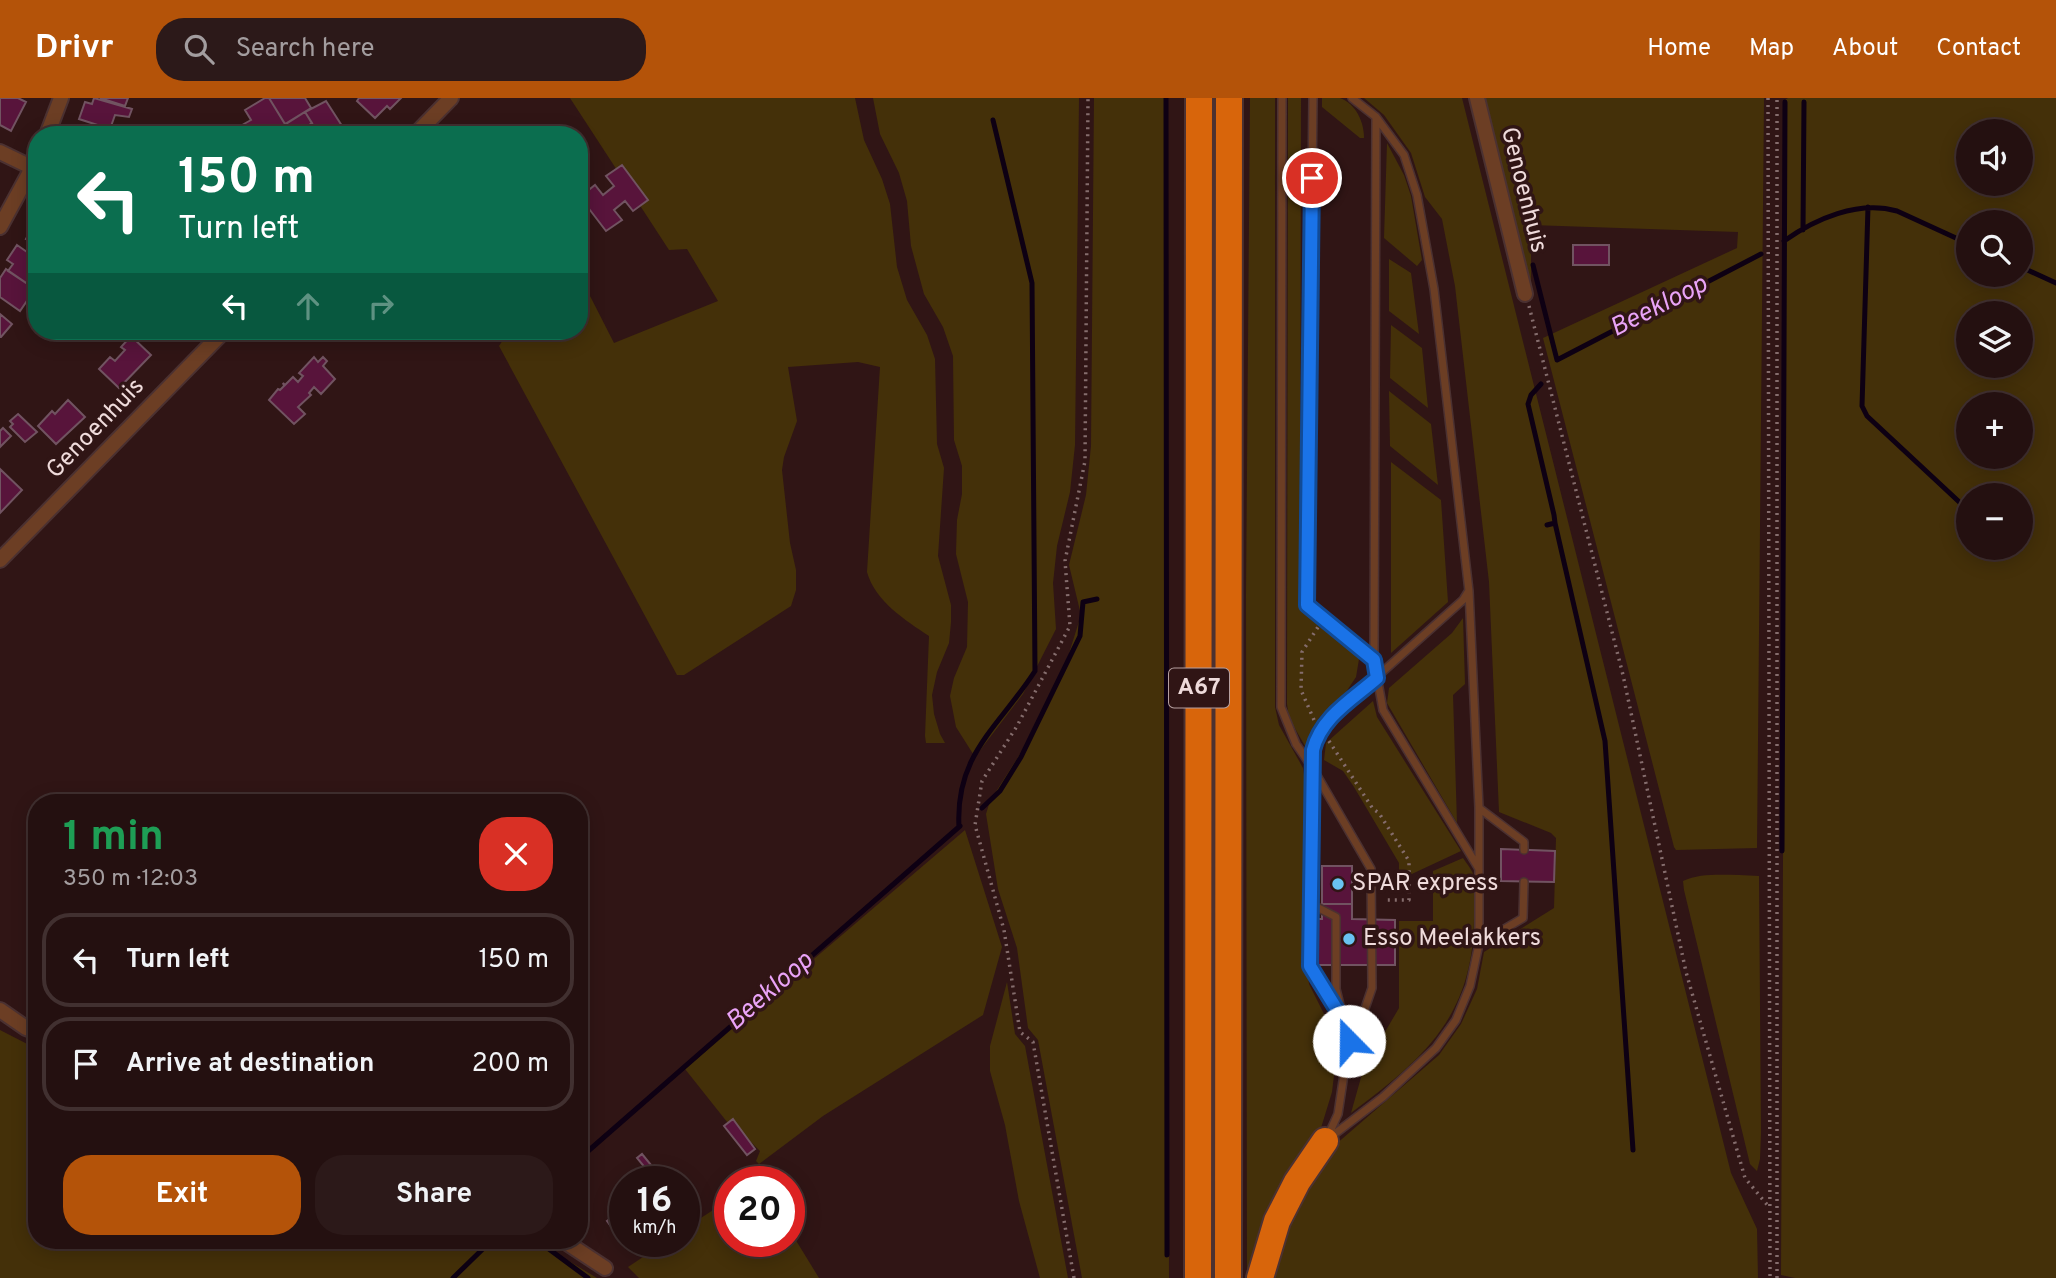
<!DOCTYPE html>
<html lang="en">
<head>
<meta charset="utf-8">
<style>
	body { margin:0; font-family:Overpass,sans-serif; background:#2c1919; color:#f1f3f6; height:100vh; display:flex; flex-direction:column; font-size:26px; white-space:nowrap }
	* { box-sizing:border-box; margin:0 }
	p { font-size:23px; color:#a39d9f }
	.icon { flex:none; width:38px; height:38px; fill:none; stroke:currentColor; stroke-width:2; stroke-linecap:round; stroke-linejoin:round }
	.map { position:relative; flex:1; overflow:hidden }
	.side { position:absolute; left:28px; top:696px; width:560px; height:455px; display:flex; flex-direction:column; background:#241010; border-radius:28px; box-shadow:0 4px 18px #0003,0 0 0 2px #413030 }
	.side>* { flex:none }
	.hud { position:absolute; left:28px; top:28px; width:560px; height:214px; border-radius:28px; box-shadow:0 4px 18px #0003,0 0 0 2px #413030; background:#0b6e4f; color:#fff; overflow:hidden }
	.fabs { position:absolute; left:1956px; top:21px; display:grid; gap:14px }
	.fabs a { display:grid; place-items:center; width:77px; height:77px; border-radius:50%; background:#241010; box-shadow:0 4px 18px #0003,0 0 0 2px #413030; font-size:35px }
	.speed { position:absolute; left:609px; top:1068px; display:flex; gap:14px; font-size:35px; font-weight:700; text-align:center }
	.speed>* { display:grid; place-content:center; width:91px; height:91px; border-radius:50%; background:#241010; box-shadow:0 4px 18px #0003,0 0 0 2px #413030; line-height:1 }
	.speed small { font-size:18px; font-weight:400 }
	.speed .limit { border:10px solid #d22; background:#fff; color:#111 }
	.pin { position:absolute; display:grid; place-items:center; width:60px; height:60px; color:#fff; margin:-30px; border:4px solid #fff; border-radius:50%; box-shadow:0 2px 7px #0007 }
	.me { position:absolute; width:77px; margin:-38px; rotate:338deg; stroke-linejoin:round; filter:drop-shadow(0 0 5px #0008) }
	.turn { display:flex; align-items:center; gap:24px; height:147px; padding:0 35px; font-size:32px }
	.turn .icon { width:91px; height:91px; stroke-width:2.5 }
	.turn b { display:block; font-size:49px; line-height:60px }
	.lanes { display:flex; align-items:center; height:66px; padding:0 35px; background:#0003; justify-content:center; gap:35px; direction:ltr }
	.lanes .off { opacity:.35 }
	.round { display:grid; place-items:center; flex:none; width:74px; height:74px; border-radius:28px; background:#2c1919 }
	.summary { display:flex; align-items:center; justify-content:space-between; height:119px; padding:0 35px }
	h1 { font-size:42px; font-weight:700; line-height:52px; color:#1e9e55 }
	.primary-button { display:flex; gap:14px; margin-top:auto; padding:14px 35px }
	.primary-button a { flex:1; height:80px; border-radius:28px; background:#b45309; color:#fff; font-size:28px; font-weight:700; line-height:80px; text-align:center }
	.primary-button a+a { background:#2c1919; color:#f1f3f6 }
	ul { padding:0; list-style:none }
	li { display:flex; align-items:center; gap:21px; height:94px; margin:0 14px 10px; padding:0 21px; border:4px solid #413030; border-radius:28px }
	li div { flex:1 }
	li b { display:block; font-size:26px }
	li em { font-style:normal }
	header { display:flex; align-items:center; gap:42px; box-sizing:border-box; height:98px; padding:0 35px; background:#b45309; color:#fff }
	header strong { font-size:33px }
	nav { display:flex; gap:38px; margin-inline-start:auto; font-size:24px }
	.search { width:490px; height:63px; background:#2c1919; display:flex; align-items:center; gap:18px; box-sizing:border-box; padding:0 24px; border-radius:28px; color:#a39d9f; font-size:26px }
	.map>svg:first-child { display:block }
	.green { fill:#443009; fill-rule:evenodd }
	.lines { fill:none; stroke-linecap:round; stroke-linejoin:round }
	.stream { stroke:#0e0013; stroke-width:5 }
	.building { fill:#58143b; stroke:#715361; stroke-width:2 }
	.service-casing { stroke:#4b3131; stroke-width:10 }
	.minor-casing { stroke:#4b3131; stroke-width:18 }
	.motorway-casing { stroke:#4b3131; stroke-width:30 }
	.path { stroke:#856d6d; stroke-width:3.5; stroke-dasharray:2 5; stroke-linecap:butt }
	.service { stroke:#6c3e24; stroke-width:7 }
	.minor { stroke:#6c3e24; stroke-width:14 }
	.motorway { stroke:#d8650b; stroke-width:26 }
	.route-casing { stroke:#114b97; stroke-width:18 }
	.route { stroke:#1a73e8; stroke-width:12 }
	.poi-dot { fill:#69c3f1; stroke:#301515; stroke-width:2.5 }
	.labels { text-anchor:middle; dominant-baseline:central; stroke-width:7; stroke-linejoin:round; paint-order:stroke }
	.shield { fill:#301515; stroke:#b6a0a0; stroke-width:2 }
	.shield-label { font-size:23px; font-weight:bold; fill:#efdbdb }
	.street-label { font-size:24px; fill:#efdbdb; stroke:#301515 }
	.poi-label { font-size:24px; fill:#efdbdb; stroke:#301515; text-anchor:start }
	.water-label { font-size:26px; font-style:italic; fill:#e9a3f7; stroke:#301515 }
</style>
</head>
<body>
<header>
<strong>Drivr</strong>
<div class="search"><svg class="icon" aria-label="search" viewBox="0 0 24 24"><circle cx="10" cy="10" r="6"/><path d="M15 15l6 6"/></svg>Search here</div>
<nav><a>Home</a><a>Map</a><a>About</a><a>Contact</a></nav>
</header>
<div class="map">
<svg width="2056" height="1180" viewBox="0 0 2056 1180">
	<rect width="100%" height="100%" fill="#301515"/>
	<path class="green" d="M570,0h285l9,42 18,39 8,25 7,63 10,33 20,35 8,24 2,85 7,24 -6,88 13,49v17l-2,21 -12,29 -5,23 2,19 6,20 5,9h-19l-1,-7 4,-100c-24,-16 -54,-35 -62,-64l13,-205 -22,-5 -70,5 9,54 -13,36 -2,13 8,73 6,27v20l-5,16 -107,69h-7l-178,-329 10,-15h70v-41l10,4 25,49 104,-42 -31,-52 -18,1z
		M873,0h206l-4,347 -5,47 -13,54 -4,37 3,46 -33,65 -48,63 -19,-30 -6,-31 4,-18 13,-31 1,-45 -12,-48 1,-34 5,-26v-28l-8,-26 -1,-84 -10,-29 -19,-33 -13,-48 -4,-45 -8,-28 -19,-39z
		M1094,0h72l3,1180h-87l-44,-238 -10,-12 -11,-80 -19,-59 -12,-75 4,-13 47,-74 29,-64 15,-48 -12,-50 17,-70 5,-49z
		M1250,0h25v609l4,18 24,43 4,26v174l2,16 29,58 -6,50 -15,49 -64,137h-6l-1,-683z
		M1288,0h13l-1,508 60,47 -4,24 -12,18 -25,23 -8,13 -2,14 -4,1 -16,-28 -2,-14z
		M1322,0c5,0 13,0 18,0 16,6 24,24 24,40h-4l-38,-31z
		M1364,0h98l269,1075 26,56 1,49h-492l16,-54 53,-79 104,-90 22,-31 16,-35 7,-37 70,-44 2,-70 -5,-5 -52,-21 -10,-230 -34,-296 -13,-67 -17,-22 -14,-44 -27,-38z
		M1484,0h280l-7,750 -81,2 -2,-3 -131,-509 194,-90 1,-16 -207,-7v59z
		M1788,0h268v1180h-261l-14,-3 5,-1035 -1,-140zM1969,33h52v53h-52zM1969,124h52v53h-52zM1969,215h52v53h-52zM1969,306h52v53h-52zM2021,397v53h-52v-53z
		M1387,45l17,32 7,21 11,64 -5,6 -33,-28z
		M1389,161l22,14 8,61 -30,-23z
		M1391,227l31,23 6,60 -38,-30z
		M1389,293l42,33 7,61 -48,-39z
		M1391,364l50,38 7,102 -57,51z
		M1463,520l2,66 -12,11 4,128 -70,-120 2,-15 63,-55z
		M1373,603l4,16 84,134 -62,29v-17l-45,-76 -11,-16 -19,-11 2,-17z
		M965,732l37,117 -19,68 -160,101 -64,48 -3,-3 4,-10 -15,-15 -6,1 -54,-68z
		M1463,760c4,6 10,13 11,19 4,12 0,30 0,42 -1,98 -51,140 -123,194l20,-71 11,-5 17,-29v-87h34v-50z
		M1739,777l20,1 2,257 -1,26 -3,12 -7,-7 -66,-274 -1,-9c17,-8 38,-6 56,-6z
		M1007,884l8,52 10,12 43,232h-28l-21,-77 -14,-76 -15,-54v-25z
		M0,932l37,19v192h499l61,37h-597z
		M730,1101v42h59v-12l30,49h-180l-11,-11 39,-26h17v-12z"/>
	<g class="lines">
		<path class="stream" d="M1166,0l1,1157
			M1868,109l-6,199 5,10 102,95
			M1803,132l1,-128
			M1784,143c31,-22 74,-41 113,-30l72,33
			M1533,167l24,95 204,-106
			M2021,169l35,16
			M1541,286l-10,11 -3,9 26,111 1,8 -8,2
			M1555,425l50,218 28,409
			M982,710l18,-17 21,-34 59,-121 3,-34 14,-3
			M959,729c-4,-73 40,-100 76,-156l-3,-388 -39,-163
			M1782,753l3,-749
			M579,1061l381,-333
			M538,1143l50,37
			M453,1180l38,-37"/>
	</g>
	<path class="building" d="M0,0h18l8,4 -15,29 -11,-6z
		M94,0l38,11 -3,8 -14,-2 -5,14 -31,-10 6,-17 7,2z
		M100,0h28l-3,8z
		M265,0h4l16,26 -18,11h-28l-4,-6 16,-9 -6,-10z
		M269,0h36l6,10 -26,16z
		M359,0h42l-11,11 -3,-3 -12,12 -18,-17z
		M326,3l18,28 -9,6h-16l-14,-23z
		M305,14l7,11 -19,12 -7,-11z
		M622,67l26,35 -15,11 -8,-10 -11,9 8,10 -16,11 -26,-34 15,-12 8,10 11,-9 -8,-10z
		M37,121v24l-11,-4z
		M17,147l20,14v21l-5,7 3,2 -27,-18 5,-7 -6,-4z
		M1573,147h36v20h-36z
		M6,171l29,20 -15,22 -20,-14v-19z
		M0,216l12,10 -11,13h-1z
		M155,233h20l-10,9z
		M131,238l20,19 -32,33 -20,-19 11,-12 5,4 10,-11 -4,-3z
		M314,259l4,5 5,-5 4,4 -4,5 12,13 -14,15 -7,-7 -5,6 2,2 -13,12 7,7 -11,10 -25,-24 9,-11 2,1 4,-4 -1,-3 2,2 8,-8 5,5 5,-6 -4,-3z
		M68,302l17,17 -29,27 -18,-18 14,-15 3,3z
		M18,316l19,18 -12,10 -15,-15 3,-3 -3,-3z
		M3,330l8,8 -11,11v-16z
		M0,371l22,21 -22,23z
		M1501,751l54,2 -1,31 -53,-1z
		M1322,768h30v38h-30z
		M1322,806h30v15l43,1v45h-80v-46h7z
		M733,1021l22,30 -8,6 -23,-29z
		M642,1056l14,17 -5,4 -14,-17z
		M625,1109v28l-5,4 -13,-18z"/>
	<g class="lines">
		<defs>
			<path id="service" d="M1282,0l-1,609 15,37 16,23 59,102 1,119 -11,32 -12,21 -11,73 -11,24
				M1313,0l-6,507 67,55
				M1376,20l-2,542 9,50 96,159
				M1479,710l45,34v8
				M1311,806l25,13v72l13,52
				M1479,846l44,-26 1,-36
				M1342,920l-32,-52 3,-216 4,-13 7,-13 139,-124 5,-8
				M1328,1041l55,-42 53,-49 20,-28 14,-34 9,-42v-136l-10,-217 -35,-302 -17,-94 -13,-40 -28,-38 -24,-19"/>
			<path id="minor" d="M1477,0l48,196
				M47,37l14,-37
				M415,37l36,-37
				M0,54l33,16
				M0,129l37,-68
				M0,462l224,-229
				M0,912l26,18 11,4
				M564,1143l41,27"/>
			<path id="motorway" d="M1198,1180l1,-1180
				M1228,1180l1,-1180
				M1260,1180l17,-57 20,-39 28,-41"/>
		</defs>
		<use href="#service" class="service-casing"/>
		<use href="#minor" class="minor-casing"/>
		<use href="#motorway" class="motorway-casing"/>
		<path class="path" d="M1768,0l2,1180
			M1529,208l94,369 63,297 59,206 24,29
			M1314,622l-13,-30 1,-38 16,-25
			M1329,643l44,68 6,4 30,48v39h-25
			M1074,1180l-41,-236 -13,-10 -16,-102 -29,-105 7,-44 35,-55 53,-100 -5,-65 20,-100 3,-363
			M1777,1180v-1180"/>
		<use href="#service" class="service"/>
		<use href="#minor" class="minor"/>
		<use href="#motorway" class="motorway"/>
	</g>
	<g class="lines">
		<defs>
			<path id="route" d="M1312,80l-5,427 67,55 3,18c-24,21 -56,39 -64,72l-3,216 32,52 7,23"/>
		</defs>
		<use href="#route" class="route-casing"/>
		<use href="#route" class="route"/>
	</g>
	<g class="poi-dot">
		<circle cx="1338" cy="786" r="7"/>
		<circle cx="1349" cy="841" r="7"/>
	</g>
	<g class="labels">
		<rect class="shield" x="1169" y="570.5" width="60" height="39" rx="5"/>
		<g class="shield-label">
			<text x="1199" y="590">A67</text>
		</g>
		<g class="street-label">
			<text transform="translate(1523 92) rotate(76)">Genoenhuis</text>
			<text transform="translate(96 331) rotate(-46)">Genoenhuis</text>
		</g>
		<g class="poi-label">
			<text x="1352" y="786">SPAR express</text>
			<text x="1363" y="841">Esso Meelakkers</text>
		</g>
		<g class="water-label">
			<text transform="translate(1659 209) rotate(-27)">Beekloop</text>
			<text transform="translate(770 894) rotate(-41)">Beekloop</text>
		</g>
	</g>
</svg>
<div class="fabs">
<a><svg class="icon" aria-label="sound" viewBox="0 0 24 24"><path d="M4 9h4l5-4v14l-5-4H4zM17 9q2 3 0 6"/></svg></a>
<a><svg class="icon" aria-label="search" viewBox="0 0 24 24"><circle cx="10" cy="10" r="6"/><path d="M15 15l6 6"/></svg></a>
<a><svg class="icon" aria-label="layers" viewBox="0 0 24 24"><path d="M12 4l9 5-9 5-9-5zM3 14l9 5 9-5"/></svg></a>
<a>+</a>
<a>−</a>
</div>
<div class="speed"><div>16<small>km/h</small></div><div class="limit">20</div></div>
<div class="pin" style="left:1312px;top:80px;background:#d93025"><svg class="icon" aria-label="arrive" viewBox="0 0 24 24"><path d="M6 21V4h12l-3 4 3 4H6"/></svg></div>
<svg class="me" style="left:1349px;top:943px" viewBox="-20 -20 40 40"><circle r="19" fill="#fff"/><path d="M0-13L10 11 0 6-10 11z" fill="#1a73e8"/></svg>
<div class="hud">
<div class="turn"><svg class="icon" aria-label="left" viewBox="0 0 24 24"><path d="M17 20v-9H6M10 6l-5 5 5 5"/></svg><div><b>150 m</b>Turn left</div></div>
<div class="lanes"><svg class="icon" aria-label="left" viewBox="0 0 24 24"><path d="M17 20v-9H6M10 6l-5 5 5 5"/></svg><svg class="icon off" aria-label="ahead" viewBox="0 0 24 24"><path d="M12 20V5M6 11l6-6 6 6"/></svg><svg class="icon off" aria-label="right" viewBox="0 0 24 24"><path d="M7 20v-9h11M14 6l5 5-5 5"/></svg></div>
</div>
<section class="side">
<div class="summary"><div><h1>1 min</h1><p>350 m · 12:03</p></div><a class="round" style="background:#d93025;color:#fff"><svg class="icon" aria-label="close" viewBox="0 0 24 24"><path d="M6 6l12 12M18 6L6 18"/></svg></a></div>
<ul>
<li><svg class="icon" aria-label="left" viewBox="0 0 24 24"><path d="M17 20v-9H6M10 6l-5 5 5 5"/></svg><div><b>Turn left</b></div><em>150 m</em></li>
<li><svg class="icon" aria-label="arrive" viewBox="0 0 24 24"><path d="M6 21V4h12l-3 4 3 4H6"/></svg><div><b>Arrive at destination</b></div><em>200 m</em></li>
</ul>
<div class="primary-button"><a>Exit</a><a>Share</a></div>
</section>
</div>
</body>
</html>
